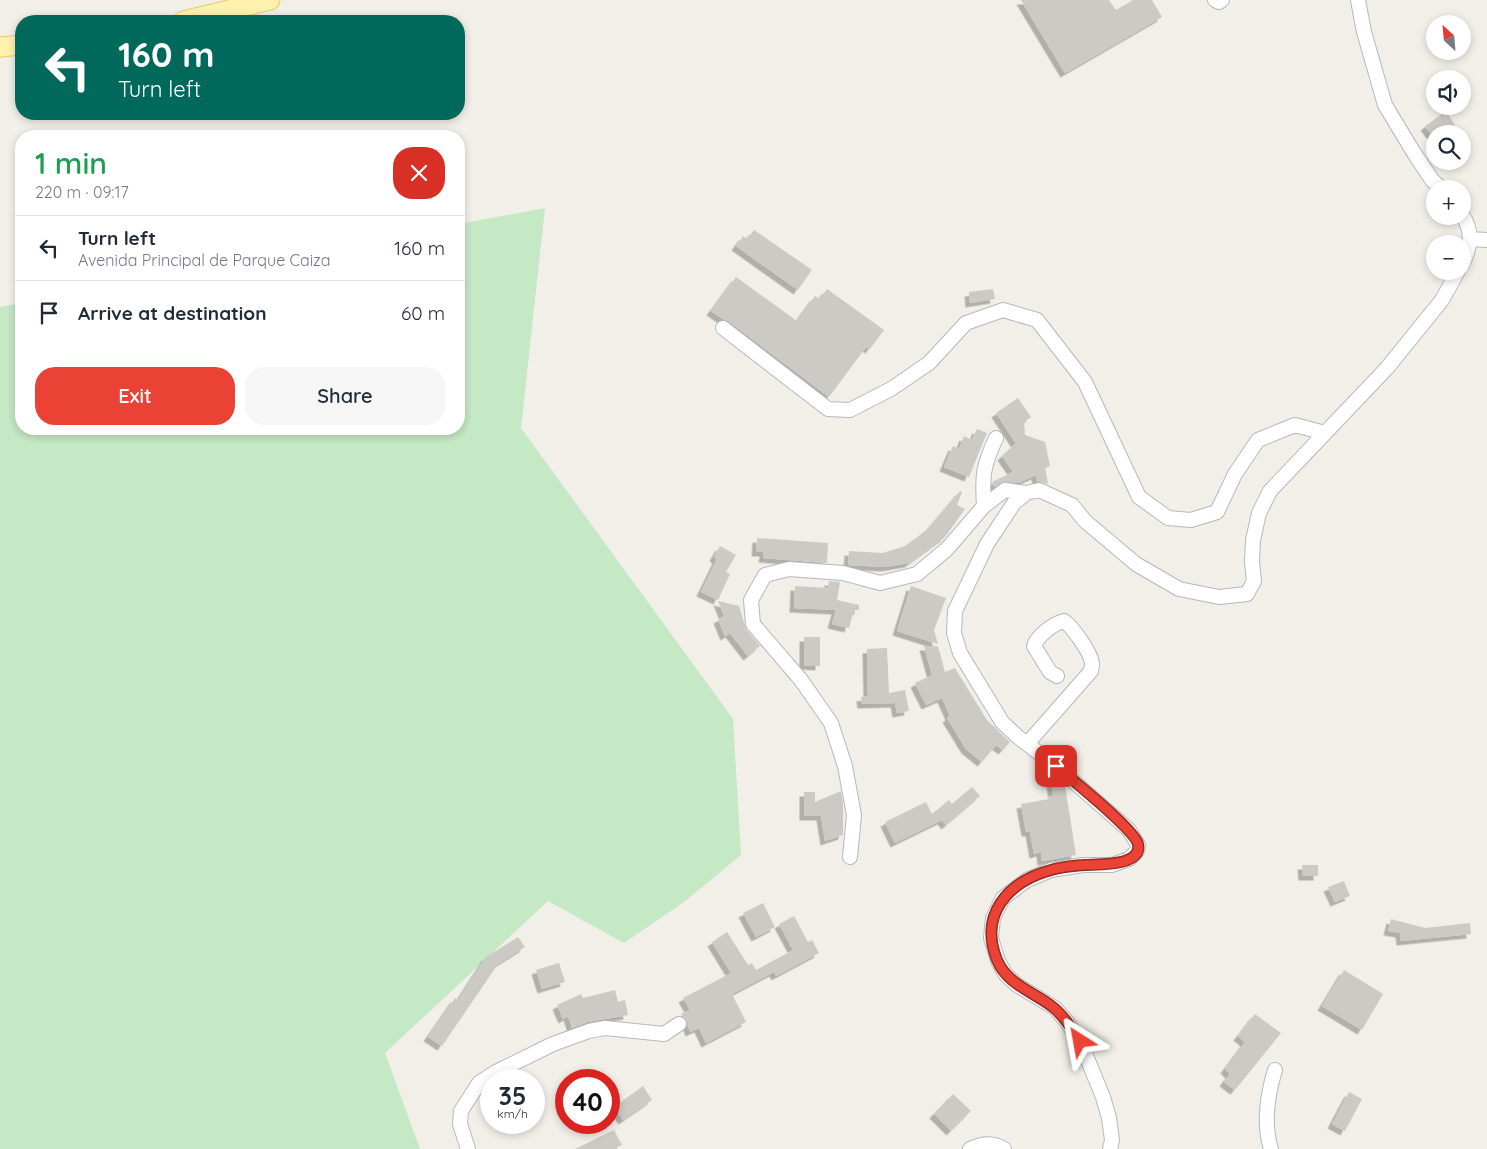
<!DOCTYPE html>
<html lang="en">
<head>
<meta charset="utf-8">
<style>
	body { margin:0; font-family:Quicksand,sans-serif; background:#f6f6f7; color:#1f2937; height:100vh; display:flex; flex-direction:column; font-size:19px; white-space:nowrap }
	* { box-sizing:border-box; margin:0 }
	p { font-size:16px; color:#747a83 }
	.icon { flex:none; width:28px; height:28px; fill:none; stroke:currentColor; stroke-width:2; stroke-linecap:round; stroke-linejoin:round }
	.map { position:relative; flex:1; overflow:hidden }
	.side { position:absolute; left:15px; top:130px; width:450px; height:305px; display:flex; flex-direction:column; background:#fff; border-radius:20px; box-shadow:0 2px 8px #0003 }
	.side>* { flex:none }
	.top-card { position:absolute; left:15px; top:15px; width:450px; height:105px; border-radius:20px; box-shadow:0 2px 8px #0003; background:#00695c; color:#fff; overflow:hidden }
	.needle { width:32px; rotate:334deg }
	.fabs { position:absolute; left:1426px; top:15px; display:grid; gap:10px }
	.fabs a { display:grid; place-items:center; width:45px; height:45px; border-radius:50%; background:#fff; box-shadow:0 2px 8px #0003; font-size:25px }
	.speed { position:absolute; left:480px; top:1069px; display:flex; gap:10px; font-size:25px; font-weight:700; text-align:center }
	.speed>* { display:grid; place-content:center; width:65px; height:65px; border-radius:50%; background:#fff; box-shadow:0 2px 8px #0003; line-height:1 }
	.speed small { font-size:12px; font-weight:400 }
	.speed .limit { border:8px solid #d22; background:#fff; color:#111 }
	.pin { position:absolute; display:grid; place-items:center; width:42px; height:42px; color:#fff; margin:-21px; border-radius:10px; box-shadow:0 2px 8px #0006 }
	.me { position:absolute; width:55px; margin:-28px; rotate:326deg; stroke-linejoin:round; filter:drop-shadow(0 0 4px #0008) }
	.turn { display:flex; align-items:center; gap:18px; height:105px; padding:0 20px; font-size:22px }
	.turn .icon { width:65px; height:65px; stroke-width:2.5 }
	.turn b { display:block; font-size:35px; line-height:42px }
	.round { display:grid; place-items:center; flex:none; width:52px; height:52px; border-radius:20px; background:#f6f6f7 }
	.overview { display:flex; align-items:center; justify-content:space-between; height:85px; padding:0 20px }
	h1 { font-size:30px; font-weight:600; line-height:38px; color:#1e9e55 }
	.button { display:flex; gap:10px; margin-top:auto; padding:10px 20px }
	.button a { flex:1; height:58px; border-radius:20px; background:#ea4335; color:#fff; font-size:20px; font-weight:600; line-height:58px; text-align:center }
	.button a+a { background:#f6f6f7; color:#1f2937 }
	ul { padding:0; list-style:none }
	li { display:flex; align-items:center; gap:15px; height:65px; padding:0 20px; border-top:1px solid #e0e1e3 }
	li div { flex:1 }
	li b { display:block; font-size:19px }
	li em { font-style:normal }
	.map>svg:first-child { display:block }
	.green { fill:#c5e8c5 }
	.building { fill:#cccac5; filter:url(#shadow) }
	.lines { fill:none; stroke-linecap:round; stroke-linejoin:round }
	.minor-casing { stroke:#b5b8bc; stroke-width:16 }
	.major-casing { stroke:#f2c960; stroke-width:21 }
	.minor { stroke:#fff; stroke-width:14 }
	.major { stroke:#fff2af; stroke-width:19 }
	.route-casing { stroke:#982c22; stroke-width:12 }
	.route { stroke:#ea4335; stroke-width:9 }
</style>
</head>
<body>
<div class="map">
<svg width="1487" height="1149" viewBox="0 0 1487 1149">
	<defs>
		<filter id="shadow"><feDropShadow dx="-4.5" dy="4.5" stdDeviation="0" flood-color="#0004"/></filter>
	</defs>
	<rect width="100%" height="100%" fill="#f1efe8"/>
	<path class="green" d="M545,208l-24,220 212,291 8,136 -57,47 -60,41 -76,-42 -163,152 35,96h-420v-842l21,-4v126h438v-205z"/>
	<path class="building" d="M1021,0h88l7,10 17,-10h19l10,17 -97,56z
		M1446,111l9,14 -13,9h-11l-6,-8z
		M754,230l58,40 -14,20 -62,-44 7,-10 4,3z
		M736,277l61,44 18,-25 5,3 7,-10 57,41 -14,19 -4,-2 -37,50 -101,-76 -5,-2 -12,-8z
		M993,289l2,10 -25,4 -1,-11z
		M1018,398l13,19 -7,5 1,13 20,7 5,24 -5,2 3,16 -11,-3 -1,-6 -18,8 -16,-1 -7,5 -3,-5 21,-10 -11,-16 13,-12 2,1 -21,-32z
		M977,429l10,4 -18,44 -25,-10 9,-21 6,3 5,-13 8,4z
		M960,491l2,1 -5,13 8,4 -20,28 -36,26 -23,4 -38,-2 1,-14 34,2 22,-7 23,-17z
		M757,538l71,5 -1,20 -64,-5 1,-6h-8z
		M720,546l16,9 -10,17 4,2 -12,26 -17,-8 16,-33 -3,-2z
		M829,581l11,1 -3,18 22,5v5h-5l-5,18 -17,-4 4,-14 -42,-2 1,-22 33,2z
		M911,586l35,12 -12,32 4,14 -41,-13z
		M718,601l21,5 7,23 14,17 -12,10 -18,-23 -5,3 -7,-17 6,-3z
		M804,637h16v29l-16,-1z
		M924,646h14l7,26 10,-4 32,52 23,22 -7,8 -7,-5 -14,17 -16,-13 -19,-31 3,-2 -8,-18 -16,7 -11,-22 17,-8z
		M887,648l2,45 16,-3 4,21 -12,2 -2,-10 -33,1 -1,-7 7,-1 -1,-47z
		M1059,781l6,5 11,69 -34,6 -1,-9 -7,2 -4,-22h-4l-5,-28 28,-5 -1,-2 5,-1 -2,-14z
		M972,787l8,9 -34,29 -4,-5 -47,23 -10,-21 41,-20 6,12 17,-14 3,4z
		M841,791l2,13v31l-18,6 -4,-25h-17v-24h11v10z
		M1302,865h16v11h-15z
		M1344,881l6,15 -15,6 -7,-15z
		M763,903l12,24 -19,10 -13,-24z
		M794,916l14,26 4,-2 7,13 -43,23 -2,-4 -42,22 14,28 -40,21 -7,-15 -9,4 -4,-12 -5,-6 9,-4 -7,-12 48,-25 -19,-31 15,-10 21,33 4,-2 4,7 37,-20 -14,-26z
		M1391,919l34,9 45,-5 1,11 -70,7 -1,-8 -12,-2z
		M518,937l7,10 -27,17 -56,82 -14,-9 27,-39 3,2 28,-43z
		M559,963l6,19 -23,7 -6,-19z
		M1344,970l39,24 -21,36 -40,-24z
		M615,990l3,12 7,-2 3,15 -41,7 -15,6 -4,-12 -5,3 -6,-14 24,-11 2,4z
		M1255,1014l26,19 -46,57 -11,-8 6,-8 -5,-5 20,-27 -7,-6z
		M643,1086l9,14 -29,20 -9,-13z
		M1349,1092l13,7 -17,32 -13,-7z
		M953,1094l18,17 -20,20 -17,-17z
		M614,1130l8,15 -8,4h-39z"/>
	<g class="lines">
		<defs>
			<path id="minor" d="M1215,0l4,2 3,-2
				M1358,0l6,32 21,73 29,48 18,27 10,9
				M1462,215c11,15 9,33 0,49
				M1471,239l16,1
				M723,328l105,81 22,1 41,-21 38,-26 37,-40 37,-13 34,10 48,62 54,115 29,21 23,2 26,-8 18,-38 23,-34 37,-15 30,8
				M984,506c-2,-30 -1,-40 12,-68
				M1027,744l64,-73c1,-4 1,-5 1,-8 -1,-10 -20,-37 -28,-42 -10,2 -27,15 -30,25l16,26 7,4
				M850,857l4,-42 -9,-49 -14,-43 -30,-43 -48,-56 -2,-24 14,-25 24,-6 54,4 37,10 37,-9 30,-25 37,-43 21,-16 21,3
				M468,1149l-8,-25 1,-13 18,-28 17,-11 57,-28 36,-13 16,-3 59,6 15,-10
				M970,1149c12,-6 23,-7 34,0
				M1110,1149l2,-9 -3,-22 -6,-21 -23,-56 -13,-19 -12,-14 -38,-23 -11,-10 -8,-14 -7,-23 2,-20 10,-20 24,-18 24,-10 32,-5h29l17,-6 8,-8 1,-6 -9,-15 -73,-64 -38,-29 -16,-15 -42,-69 -6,-20 1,-22 32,-67 27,-41 12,-10 13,-3 33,15 13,16 51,43 43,25 40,8 28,-3 7,-13 -2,-19 1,-22 6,-27 11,-22 117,-123 55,-68 16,-29
				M1271,1149c-8,-26 -4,-53 4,-79"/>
			<path id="major" d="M183,21l87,-21
				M0,47l21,-2"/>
		</defs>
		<use href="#minor" class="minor-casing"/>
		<use href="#major" class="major-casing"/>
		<use href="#minor" class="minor"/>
		<use href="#major" class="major"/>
	</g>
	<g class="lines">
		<defs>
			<path id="route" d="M1056,766c15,13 78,63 82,78 5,23 -41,20 -54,21 -10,1 -23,2 -33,5 -44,12 -72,45 -54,90 11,26 38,32 57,48 11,9 18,21 26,33"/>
		</defs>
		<use href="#route" class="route-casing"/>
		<use href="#route" class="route"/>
	</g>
</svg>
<div class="fabs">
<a><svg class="needle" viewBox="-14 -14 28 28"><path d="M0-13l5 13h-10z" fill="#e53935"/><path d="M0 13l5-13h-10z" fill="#747a83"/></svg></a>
<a><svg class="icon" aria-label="sound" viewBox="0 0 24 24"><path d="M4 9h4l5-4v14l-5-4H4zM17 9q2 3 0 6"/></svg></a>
<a><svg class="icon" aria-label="search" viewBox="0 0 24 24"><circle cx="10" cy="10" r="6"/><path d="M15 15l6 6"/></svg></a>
<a>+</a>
<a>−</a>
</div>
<div class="speed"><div>35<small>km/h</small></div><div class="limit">40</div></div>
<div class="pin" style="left:1056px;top:766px;background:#d93025"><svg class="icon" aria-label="arrive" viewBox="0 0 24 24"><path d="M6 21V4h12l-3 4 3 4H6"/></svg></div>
<svg class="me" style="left:1080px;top:1041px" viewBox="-20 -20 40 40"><path d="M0-17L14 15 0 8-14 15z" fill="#ea4335" stroke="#fff" stroke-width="4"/></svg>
<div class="top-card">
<div class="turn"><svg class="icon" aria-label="left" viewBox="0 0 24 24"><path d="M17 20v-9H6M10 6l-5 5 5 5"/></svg><div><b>160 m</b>Turn left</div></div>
</div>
<section class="side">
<div class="overview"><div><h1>1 min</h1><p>220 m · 09:17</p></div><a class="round" style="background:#d93025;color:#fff"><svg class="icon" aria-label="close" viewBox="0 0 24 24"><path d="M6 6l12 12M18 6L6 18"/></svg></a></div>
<ul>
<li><svg class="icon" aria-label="left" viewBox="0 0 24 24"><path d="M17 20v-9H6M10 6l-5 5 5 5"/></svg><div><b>Turn left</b><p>Avenida Principal de Parque Caiza</p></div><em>160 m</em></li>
<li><svg class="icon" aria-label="arrive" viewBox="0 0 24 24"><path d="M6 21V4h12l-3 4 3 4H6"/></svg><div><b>Arrive at destination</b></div><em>60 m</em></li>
</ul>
<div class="button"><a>Exit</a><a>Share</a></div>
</section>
</div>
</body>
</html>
